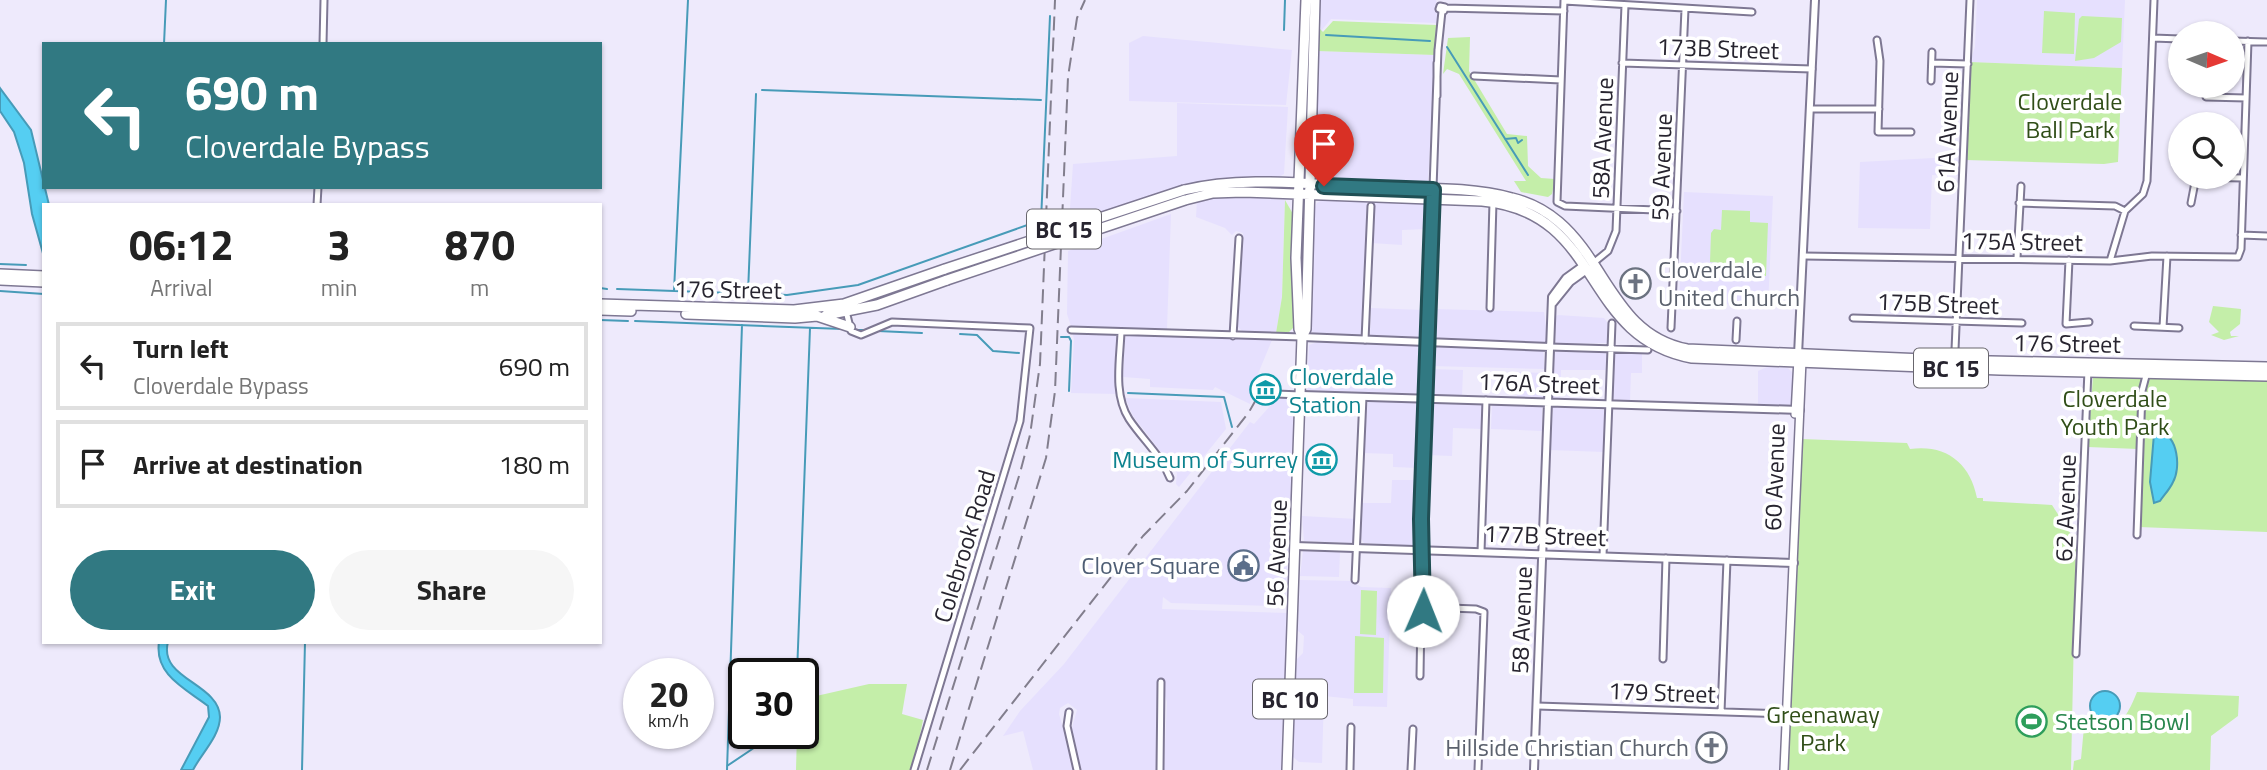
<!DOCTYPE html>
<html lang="en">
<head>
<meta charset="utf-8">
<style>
	body { margin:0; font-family:"Titillium Web",sans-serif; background:#f6f6f6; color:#222; height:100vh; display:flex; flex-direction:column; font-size:26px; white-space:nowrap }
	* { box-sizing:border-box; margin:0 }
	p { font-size:23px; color:#767676 }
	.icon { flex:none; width:38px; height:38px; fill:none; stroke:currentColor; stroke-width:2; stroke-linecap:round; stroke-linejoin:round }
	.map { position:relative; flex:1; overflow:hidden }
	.panel { position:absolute; left:42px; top:203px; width:560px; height:441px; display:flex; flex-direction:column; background:#fff; border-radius:0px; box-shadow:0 2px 5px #0004 }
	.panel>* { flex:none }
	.hud { position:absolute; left:42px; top:42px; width:560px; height:147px; border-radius:0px; box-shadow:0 2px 5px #0004; background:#317982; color:#fff; overflow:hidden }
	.needle { width:46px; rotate:92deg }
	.buttons { position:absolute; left:2168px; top:21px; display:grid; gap:14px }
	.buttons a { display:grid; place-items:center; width:77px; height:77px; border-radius:50%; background:#fff; box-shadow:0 2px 5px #0004; font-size:35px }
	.speed { position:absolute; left:623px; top:658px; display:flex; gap:14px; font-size:35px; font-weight:700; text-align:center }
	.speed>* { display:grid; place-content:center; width:91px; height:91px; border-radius:50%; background:#fff; box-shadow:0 2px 5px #0004; line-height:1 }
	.speed small { font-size:18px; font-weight:400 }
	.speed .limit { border:4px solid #111; border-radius:10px; background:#fff; color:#111 }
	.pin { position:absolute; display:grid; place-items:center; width:60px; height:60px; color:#fff; margin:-72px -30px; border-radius:50% 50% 50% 0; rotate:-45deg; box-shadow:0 0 7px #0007 }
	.pin .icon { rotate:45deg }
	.me { position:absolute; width:77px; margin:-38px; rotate:1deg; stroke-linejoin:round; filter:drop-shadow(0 0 5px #0008) }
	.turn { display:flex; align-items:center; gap:24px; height:147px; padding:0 28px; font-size:32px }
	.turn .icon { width:91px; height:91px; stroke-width:2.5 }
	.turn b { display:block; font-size:49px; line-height:60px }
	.eta { display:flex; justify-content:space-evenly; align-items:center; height:119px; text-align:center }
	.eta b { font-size:42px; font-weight:700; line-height:49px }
	.button { display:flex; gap:14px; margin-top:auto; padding:14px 28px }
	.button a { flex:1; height:80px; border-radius:42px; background:#317982; color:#fff; font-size:28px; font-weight:700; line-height:80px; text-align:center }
	.button a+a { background:#f6f6f6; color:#222 }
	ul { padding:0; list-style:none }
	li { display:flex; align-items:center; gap:21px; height:88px; margin:0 14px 10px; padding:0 14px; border:4px solid #e0e0e0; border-radius:0px }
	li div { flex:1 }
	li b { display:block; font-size:26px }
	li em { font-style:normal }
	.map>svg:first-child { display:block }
	.built { fill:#e6e0fe }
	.green { fill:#c4eea9 }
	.water { fill:#55cef2; stroke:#479bb8; stroke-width:2 }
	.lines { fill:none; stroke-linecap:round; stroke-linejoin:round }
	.stream { stroke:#479bb8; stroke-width:2 }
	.minor-casing { stroke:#7e7893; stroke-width:9 }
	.tertiary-casing { stroke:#7e7893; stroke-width:10 }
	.secondary-casing { stroke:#7e7893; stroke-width:10 }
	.trunk-casing { stroke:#7e7893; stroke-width:12 }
	.minor { stroke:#fff; stroke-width:5 }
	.tertiary { stroke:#fff; stroke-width:6 }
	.secondary { stroke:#fff; stroke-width:7 }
	.trunk { stroke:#fff; stroke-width:9 }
	.rail { stroke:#827e8d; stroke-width:2; stroke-dasharray:14 7; stroke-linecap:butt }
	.trunk-bridge-casing { stroke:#7e7893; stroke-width:12; stroke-linecap:butt }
	.trunk-bridge { stroke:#fff; stroke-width:9 }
	.route-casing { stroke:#204f54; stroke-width:18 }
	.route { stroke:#317982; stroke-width:12 }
	.labels { text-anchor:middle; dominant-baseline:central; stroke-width:7; stroke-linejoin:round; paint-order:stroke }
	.shield { fill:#fff; stroke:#68666d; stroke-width:2 }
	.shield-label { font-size:23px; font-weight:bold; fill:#27242f }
	.street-label { font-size:24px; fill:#27242f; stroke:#fff }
	.park-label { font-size:24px; fill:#304e18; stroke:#fff }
	.worship-label { font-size:24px; fill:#5b616d; stroke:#fff; text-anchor:start }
	.culture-label { font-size:24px; fill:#0d838f; stroke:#fff; text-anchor:start }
	.service-label { font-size:24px; fill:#4e5e75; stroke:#fff; text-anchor:end }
	.leisure-label { font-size:24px; fill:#27864d; stroke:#fff; text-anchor:start }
</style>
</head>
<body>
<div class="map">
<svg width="2267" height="770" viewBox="0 0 2267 770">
	<rect width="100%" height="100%" fill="#eeeafc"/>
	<path class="built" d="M1319,0h117l3,13 -3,10 -105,-4 -10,12z
		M1977,0h148l-3,68 -152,-6 5,-15z
		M1143,36l149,14 -6,55 -157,-4v-58z
		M1317,51l118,4 -7,127 -7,4 -93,-7 -13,-7z
		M1177,103l111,4 -4,67 -7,4h-54l-51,10 -103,35 4,-59 104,-8z
		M1933,158l28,2 -1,16 -28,-1 -2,54 -72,-1 2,-66z
		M1684,192l89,4 -5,110 -89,-4z
		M1235,195l50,5 -3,97 -6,36 -34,-2 -4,-4 5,-94 -7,-2 -4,4 -7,-7 -29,-11 1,-17z
		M1326,198l41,2 -5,132 -3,5 -45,-4 -4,-3 3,-119 4,-8z
		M1373,200l50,4 4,7v18l-25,1v15l-31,-2z
		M1171,214l-4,115 -96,-3 -4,-12 1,-63z
		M1371,308l52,2 -2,27 -51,-1z
		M1435,309l109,3 4,27 -6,5 -107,-4 -3,-6z
		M1558,315l46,3 5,7 -2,18 -51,1 -1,-27z
		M1072,331l44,4 1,59 -46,-1 3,-54z
		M1129,334l72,2 71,4 -19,46 -3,18 -35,-17 -2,3 -63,-3v-8l-27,-2 2,-39z
		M1321,341l99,4v49l-113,-4 2,-45z
		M1434,347l109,2 2,20 -114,-3 -1,-14z
		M1559,350l44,1 4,4 -1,15h-45l-1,29 -7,-1v-44z
		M1617,351l25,1v21h-11l-1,28 -4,2 -10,-2 -4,-5 1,-38z
		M1767,367l21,1 5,5v28l-4,5 -31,-1v-34z
		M1431,369l32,1 -1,26 -32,-2z
		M1518,372l27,1 -1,25h-27z
		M1125,398l96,4 5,27 -47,58 -3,-3 1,-11 -44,-57z
		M1277,398h18l2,5 -12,198 -9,5 -105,-3 -8,-6 -1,12 125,4 -6,157h-117l3,-68 -8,-26 -2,94h-77l-9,-39 6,-21 -9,-7 -8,5 -1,6 16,56h-42l-10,-39 -20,5 17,-25 44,-47 186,-242 4,2z
		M1368,401l53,2 -3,65 -25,-1v-13l-30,-1z
		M1429,403l52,1 2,25 -30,-1 -1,28 -25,-1z
		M1492,404l50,2v25l-51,-2z
		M1553,407l51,3v42l-54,-2z
		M1392,480h26l-2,62 -5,4 -47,-3 -4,-6 2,-34h29z
		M1302,516l55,3 -3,20 -3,4 -47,-2z
		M1303,551l37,1 -1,25 -39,-1z
		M1300,580l52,1 9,6 30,1 -4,119 -34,-1v-7l-29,-3 -2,67 -23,-1 -6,-5 4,-98 6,-6 1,-17 -6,-5z"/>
	<path class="green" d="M2044,11l31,2 -1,41 -32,-1z
		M2082,16l40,2 -1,24 -27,16 -19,3 4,-42z
		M1333,21l103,4 -1,30 -118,-4 2,-23 4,4z
		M1470,37l-1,34 38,63 20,2 1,30 13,12 14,1 -3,15 -4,3 -27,-5 -7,-11h12l-67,-107 -12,-5 -4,5 5,-36z
		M1970,62l152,6 -4,94 -14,2 -138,-4z
		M1285,200l8,14 -2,31 4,81 -6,6 -13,1 6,-36z
		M1722,210l28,1v11l18,1 -2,53 -46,-2v-11l-10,-1 1,-29 3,-4 7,1z
		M2213,306l28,3 -1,15 -10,8 1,4h8l-15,4 -13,-5 8,-3 -10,-10z
		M2093,376h50l-5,73 -50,-2z
		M2147,376l120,5v151l-128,-5z
		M1801,439l106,4 3,6c35,-5 60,13 67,49h6v3l69,4 24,37 -5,228h-283z
		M1361,590l16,1 -1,44 -16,-1z
		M1355,636l29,2 -1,55h-29z
		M869,684h38l-5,30 21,6 -10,50h-117l1,-37h6v-34z
		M2137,692l102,4 -1,20 -27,20 -1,34h-137l1,-9 7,-2 3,-32c35,1 40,-3 53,-35z"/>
	<path class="water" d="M0,88l31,42 18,75h-5v52l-12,-43 -8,-51 -10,-31 -14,-21z
		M2160,432c18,4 21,36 13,50 -3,7 -9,13 -13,19l-6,2 -4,-21 4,-48z
		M159,642h9c-10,37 51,41 52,75 0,19 -19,37 -27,53h-12l28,-53 -1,-11c-22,-17 -54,-31 -49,-64z
		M2090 706a15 15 0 1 1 30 0a15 15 0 1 1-30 0Z"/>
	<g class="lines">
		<path class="stream" d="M1284,30l1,-30
			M1326,35l104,6
			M164,44l2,-44
			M1447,47l81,128
			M762,90l279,10
			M1505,139l11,-1 2,5 4,-3
			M1041,221l9,-205
			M0,264l26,1
			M600,288l7,1
			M617,289l144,5
			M0,291l44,3
			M674,291l14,-291
			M748,293l8,-199
			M769,294l18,1 71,-10 175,-62
			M600,320l28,1
			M635,321l208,8
			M855,330h12
			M878,331l44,2
			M960,334l17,1 16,16 26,2
			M1061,337h8l2,4 -2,50
			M1128,393l96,4 8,30
			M797,674l13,-346
			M727,766l49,-33
			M302,770l3,-128
			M727,770l15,-445"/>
		<defs>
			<path id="minor" d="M1564,0l-7,202 8,4 112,5
				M1564,1l188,11
				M1440,6l5,1 -1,4 -5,-2z
				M1445,8l119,3
				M2153,38l27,1
				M1877,40l3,21 -2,71h33
				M2233,41l34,1
				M323,44l1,-44
				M1438,50l4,-39
				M1437,63v33
				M1622,63l190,6
				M1932,63l36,1
				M1474,76l87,4
				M1931,81l1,-29
				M2206,97l40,1
				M1810,109h69
				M2196,177l46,1
				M1433,188l5,-139
				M2019,203l96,3 10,5
				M2191,203l5,-26
				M317,205l1,-18
				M2241,235l26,1
				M1804,256l306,5 42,-5 86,1 3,-8 7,-208
				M2017,258l4,-72
				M2069,260l-3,64 23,-2
				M2110,261l15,-50 18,-17 4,-13 7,-181
				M1592,264l16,-13 8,-20 9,-226
				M1490,308l3,-106
				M846,311l5,20 10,4 31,-13 138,6 -10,93 -106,349
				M1853,318l169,5
				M2134,326l45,2
				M2163,327l4,-71
				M1671,328l14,-319
				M1071,330l231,7
				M1121,332c-1,28 -8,62 8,87 14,21 32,36 41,59
				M1233,336l6,-98
				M1365,340l6,-134
				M1736,340l1,-19
				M1550,347l98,3
				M1947,360l8,-10 15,-350
				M1276,394l25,1
				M2137,535l5,-144 5,-19
				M1481,552l5,-152
				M1603,556l9,-233
				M1355,580l8,-183
				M1423,607l53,2 8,3 -6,158
				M2076,654l12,-284
				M1663,659l3,-101
				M1420,676l2,-126
				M1537,706l249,8
				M1069,712l-2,14 10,44
				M1721,712l6,-152
				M1160,770l1,-88
				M1350,770l1,-43
				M1411,770l2,-41"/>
			<path id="tertiary" d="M1553,303l17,-21 18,-13
				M1302,337l248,10
				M1798,355l17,-355
				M1302,395l498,15
				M1295,546l499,17
				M1422,550l11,-351
				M1534,770l18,-473 14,-19 18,-13"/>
			<path id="secondary" d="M1795,414l3,-55
				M1784,770l18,-410"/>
			<path id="trunk" d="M1184,190c62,-15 127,-5 190,-3 45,2 95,-1 138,11 17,4 33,12 47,24 48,41 57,113 128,127l260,11 320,7
				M1185,200l28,-7 30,-1 239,9c123,11 97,136 210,157l308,12 267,6
				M0,274l44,2
				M0,280l44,2
				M600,304l194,6 50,-6 101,-35
				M600,310l31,1
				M686,314l109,4 22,-2 33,11
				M826,315l51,-10 70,-25
				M1302,337l-3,-8 -3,-71 10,-258
				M1287,770l15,-433 4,-8 9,-329"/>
		</defs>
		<use href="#minor" class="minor-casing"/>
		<use href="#tertiary" class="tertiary-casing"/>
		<use href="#secondary" class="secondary-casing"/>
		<use href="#trunk" class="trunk-casing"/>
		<use href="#minor" class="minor"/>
		<use href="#tertiary" class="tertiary"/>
		<use href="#secondary" class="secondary"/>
		<use href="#trunk" class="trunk"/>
		<path class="rail" d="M927,770l93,-297 10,-38 10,-71 15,-364
			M950,770l96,-312 9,-67 13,-314 9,-59 8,-18
			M960,770l183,-234 44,-45 62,-79 17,-30"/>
		<defs>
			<path id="trunk-bridge" d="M945,269l239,-79
				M947,280l238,-80"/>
		</defs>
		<use href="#trunk-bridge" class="trunk-bridge-casing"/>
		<use href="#trunk-bridge" class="trunk-bridge"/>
	</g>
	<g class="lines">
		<defs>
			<path id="route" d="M1324,186l109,4 -12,329 2,92"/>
		</defs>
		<use href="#route" class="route-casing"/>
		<use href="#route" class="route"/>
	</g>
	<defs>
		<symbol id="church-ring" viewBox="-11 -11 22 22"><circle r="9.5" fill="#fff" stroke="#6b7280" stroke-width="1.5"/><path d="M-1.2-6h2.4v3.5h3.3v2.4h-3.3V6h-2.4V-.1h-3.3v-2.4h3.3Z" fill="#6b7280"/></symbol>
		<symbol id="museum-ring" viewBox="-11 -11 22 22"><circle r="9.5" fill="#fff" stroke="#0f9aa8" stroke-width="1.5"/><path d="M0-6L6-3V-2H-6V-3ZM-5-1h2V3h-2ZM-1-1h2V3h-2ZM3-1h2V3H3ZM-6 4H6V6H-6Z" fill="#0f9aa8"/></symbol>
		<symbol id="civic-ring" viewBox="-11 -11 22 22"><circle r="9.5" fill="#fff" stroke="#5c6f8a" stroke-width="1.5"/><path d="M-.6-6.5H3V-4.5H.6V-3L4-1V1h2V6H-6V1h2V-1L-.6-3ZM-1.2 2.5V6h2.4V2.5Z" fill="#5c6f8a"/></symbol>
		<symbol id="stadium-ring" viewBox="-11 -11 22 22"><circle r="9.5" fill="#fff" stroke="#2e9e5b" stroke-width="1.5"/><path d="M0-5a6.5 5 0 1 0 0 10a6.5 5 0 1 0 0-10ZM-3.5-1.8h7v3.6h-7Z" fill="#2e9e5b"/></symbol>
	</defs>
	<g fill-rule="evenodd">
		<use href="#church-ring" x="1618" y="266" width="35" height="35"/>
		<use href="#museum-ring" x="1248" y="372" width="35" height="35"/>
		<use href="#museum-ring" x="1304" y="442" width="35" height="35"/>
		<use href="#civic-ring" x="1226" y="548" width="35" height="35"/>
		<use href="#stadium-ring" x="2014" y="704" width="35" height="35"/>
		<use href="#church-ring" x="1694" y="730" width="35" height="35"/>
	</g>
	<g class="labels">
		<g class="shield">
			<rect x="1027" y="209.5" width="74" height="39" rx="5"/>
			<rect x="1914" y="348.5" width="74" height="39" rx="5"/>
			<rect x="1253" y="679.5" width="74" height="39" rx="5"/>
		</g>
		<g class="shield-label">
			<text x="1064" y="229">BC 15</text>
			<text x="1951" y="368">BC 15</text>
			<text x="1290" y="699">BC 10</text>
		</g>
		<g class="street-label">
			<text transform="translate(1718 48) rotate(2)">173B Street</text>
			<text transform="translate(1947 132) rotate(-88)">61A Avenue</text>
			<text transform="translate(1602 138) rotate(-88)">58A Avenue</text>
			<text transform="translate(1661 167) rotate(-88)">59 Avenue</text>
			<text transform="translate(2022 241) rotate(1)">175A Street</text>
			<text transform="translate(728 289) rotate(1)">176 Street</text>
			<text transform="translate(1938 303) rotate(2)">175B Street</text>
			<text transform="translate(2067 343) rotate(1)">176 Street</text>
			<text transform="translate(1539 383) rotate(2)">176A Street</text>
			<text transform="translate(1774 477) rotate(-88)">60 Avenue</text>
			<text transform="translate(2065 508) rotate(-88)">62 Avenue</text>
			<text transform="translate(1545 535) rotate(2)">177B Street</text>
			<text transform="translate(964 546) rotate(-73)">Colebrook Road</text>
			<text transform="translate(1276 553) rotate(-88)">56 Avenue</text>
			<text transform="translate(1521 620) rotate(-88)">58 Avenue</text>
			<text transform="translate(1662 692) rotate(2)">179 Street</text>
		</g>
		<g class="park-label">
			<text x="2070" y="101">Cloverdale<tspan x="2070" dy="28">Ball Park</tspan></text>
			<text x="2115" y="398">Cloverdale<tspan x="2115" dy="28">Youth Park</tspan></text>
			<text x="1823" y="714">Greenaway<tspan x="1823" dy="28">Park</tspan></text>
		</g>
		<g class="worship-label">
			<text x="1658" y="269">Cloverdale<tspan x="1658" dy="28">United Church</tspan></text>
			<text x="1689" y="747" text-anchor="end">Hillside Christian Church</text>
		</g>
		<g class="culture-label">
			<text x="1289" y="376">Cloverdale<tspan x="1289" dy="28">Station</tspan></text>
			<text x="1298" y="459" text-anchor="end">Museum of Surrey</text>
		</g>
		<g class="service-label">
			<text x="1220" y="565">Clover Square</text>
		</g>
		<g class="leisure-label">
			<text x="2055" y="721">Stetson Bowl</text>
		</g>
	</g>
</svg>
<div class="buttons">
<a><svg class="needle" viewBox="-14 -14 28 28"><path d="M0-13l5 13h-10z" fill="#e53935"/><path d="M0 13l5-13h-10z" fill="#767676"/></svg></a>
<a><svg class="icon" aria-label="search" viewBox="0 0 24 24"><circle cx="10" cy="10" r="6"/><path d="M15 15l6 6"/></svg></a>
</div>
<div class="speed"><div>20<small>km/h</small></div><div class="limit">30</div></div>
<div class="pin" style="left:1324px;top:186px;background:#d93025"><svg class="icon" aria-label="arrive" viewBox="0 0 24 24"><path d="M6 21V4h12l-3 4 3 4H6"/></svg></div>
<svg class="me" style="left:1423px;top:611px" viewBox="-20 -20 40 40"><circle r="19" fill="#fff"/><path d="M0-13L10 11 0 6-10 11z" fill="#317982"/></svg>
<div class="hud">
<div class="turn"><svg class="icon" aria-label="left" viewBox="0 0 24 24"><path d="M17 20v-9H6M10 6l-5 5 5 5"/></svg><div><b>690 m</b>Cloverdale Bypass</div></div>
</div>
<section class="panel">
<div class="eta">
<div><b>06:12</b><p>Arrival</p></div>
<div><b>3</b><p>min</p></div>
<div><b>870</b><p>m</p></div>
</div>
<ul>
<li><svg class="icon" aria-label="left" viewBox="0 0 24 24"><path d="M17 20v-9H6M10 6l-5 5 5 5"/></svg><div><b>Turn left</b><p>Cloverdale Bypass</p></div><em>690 m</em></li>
<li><svg class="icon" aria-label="arrive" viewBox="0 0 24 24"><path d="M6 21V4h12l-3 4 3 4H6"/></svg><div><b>Arrive at destination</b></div><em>180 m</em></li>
</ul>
<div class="button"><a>Exit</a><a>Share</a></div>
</section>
</div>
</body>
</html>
